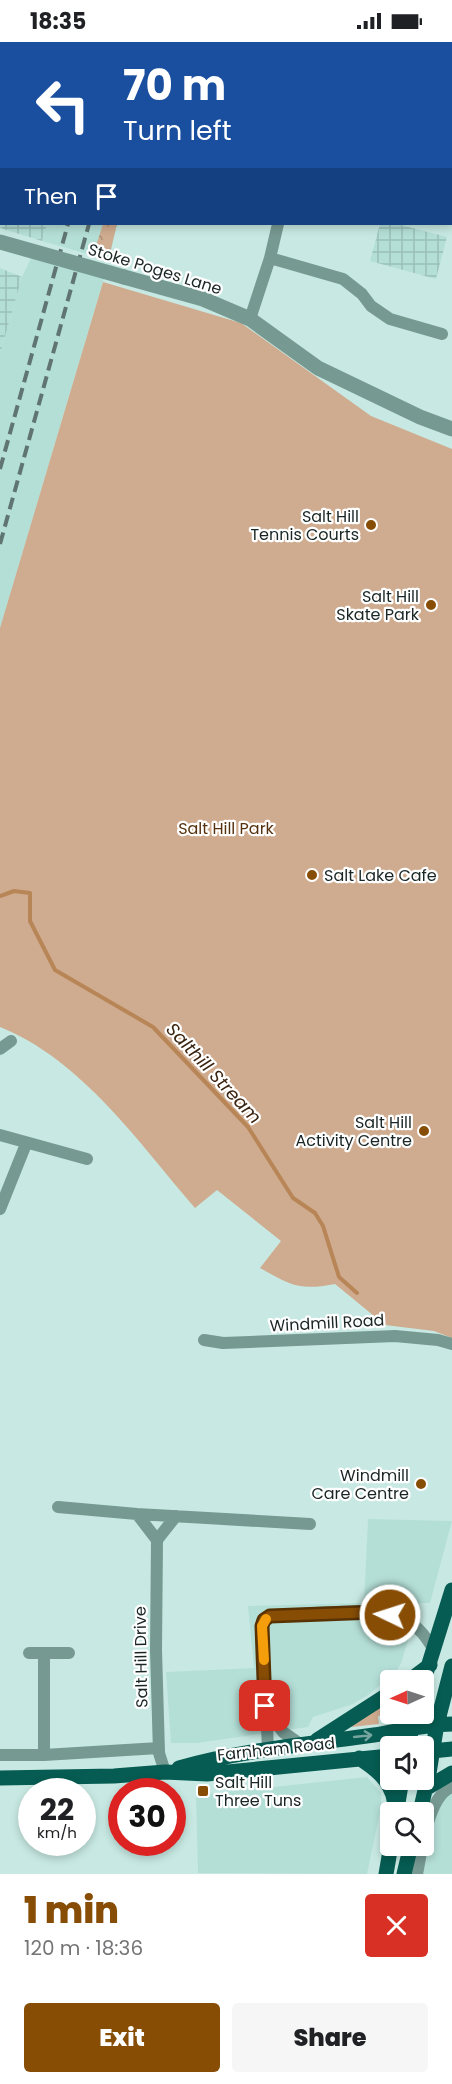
<!DOCTYPE html>
<html lang="en">
<head>
<meta charset="utf-8">
<style>
	body { margin:0; font-family:Poppins,sans-serif; background:#f6f6f6; color:#202124; height:100vh; display:flex; flex-direction:column; font-size:22px; white-space:nowrap }
	* { box-sizing:border-box; margin:0 }
	p { font-size:20px; color:#757577 }
	.icon { flex:none; width:33px; height:33px; fill:none; stroke:currentColor; stroke-width:2; stroke-linecap:round; stroke-linejoin:round }
	.map { position:relative; height:1832px; overflow:hidden }
	.sheet { display:flex; flex-direction:column; background:#fff; flex:1 }
	.sheet>* { flex:none }
	.top-card { position:absolute; left:0px; top:0px; width:453px; height:183px; box-shadow:0 3px 9px #0003; background:#1a4fa0; color:#fff; overflow:hidden }
	.needle { width:39px; rotate:267deg }
	.buttons { position:absolute; left:380px; top:1628px; display:grid; gap:12px }
	.buttons a { display:grid; place-items:center; width:54px; height:54px; border-radius:6px; background:#fff; box-shadow:0 3px 9px #0003; font-size:30px }
	.speed { position:absolute; left:18px; top:1736px; display:flex; gap:12px; font-size:30px; font-weight:700; text-align:center }
	.speed>* { display:grid; place-content:center; width:78px; height:78px; border-radius:50%; background:#fff; box-shadow:0 3px 9px #0003; line-height:1 }
	.speed small { font-size:15px; font-weight:400 }
	.speed .limit { border:9px solid #d22; background:#fff; color:#111 }
	.pin { position:absolute; display:grid; place-items:center; width:51px; height:51px; color:#fff; margin:-26px; border-radius:12px; box-shadow:0 3px 9px #0006 }
	.me { position:absolute; width:66px; margin:-33px; rotate:274deg; stroke-linejoin:round; filter:drop-shadow(0 0 4px #0008) }
	.turn { display:flex; align-items:center; gap:21px; height:126px; padding:0 24px; font-size:27px }
	.turn .icon { width:78px; height:78px; stroke-width:2.5 }
	.turn b { display:block; font-size:42px; line-height:51px }
	.then { display:flex; align-items:center; height:57px; padding:0 24px; background:#0003; gap:12px; font-size:22px }
	.round { display:grid; place-items:center; flex:none; width:63px; height:63px; border-radius:6px; background:#f6f6f6 }
	.summary { display:flex; align-items:center; justify-content:space-between; height:102px; padding:0 24px }
	h1 { font-size:36px; font-weight:800; line-height:45px; color:#874d05 }
	.button { display:flex; gap:12px; margin-top:auto; padding:12px 24px }
	.button a { flex:1; height:69px; border-radius:6px; background:#874d05; color:#fff; font-size:24px; font-weight:800; line-height:69px; text-align:center }
	.button a+a { background:#f6f6f6; color:#202124 }
	.status { display:flex; justify-content:space-between; align-items:center; height:42px; padding:0 30px; background:#fff; direction:ltr }
	.status svg { height:16px; fill:currentColor }
	.map>svg:first-child { display:block }
	.built { fill:#b4dfd7 }
	.industrial { fill:url(#industrial-grid) }
	.grass { fill:url(#grass-tufts) }
	.forest { fill:url(#forest-crowns) }
	.green { fill:#cfac8f }
	.lines { fill:none; stroke-linecap:round; stroke-linejoin:round }
	.stream { stroke:#b88557; stroke-width:4 }
	.minor { stroke:#769992; stroke-width:12 }
	.tertiary { stroke:#769992; stroke-width:15 }
	.primary { stroke:#065c52; stroke-width:15 }
	.rail { stroke:#607571; stroke-width:4; stroke-dasharray:12 6; stroke-linecap:butt }
	.tertiary-bridge { stroke:#769992; stroke-width:15 }
	.oneway { stroke:#76a5a0 }
	.route-casing { stroke:#583203; stroke-width:15 }
	.route { stroke:#874d05; stroke-width:10 }
	.slow { stroke:#f59e0b; stroke-width:10 }
	.poi-dot { fill:#874d05; stroke:#fff; stroke-width:2 }
	.labels { text-anchor:middle; dominant-baseline:central; stroke-width:4.5; stroke-linejoin:round; paint-order:stroke }
	.street-label { font-size:16px; fill:#1a2624; stroke:#fff }
	.poi-label { font-size:16px; fill:#1a2624; stroke:#fff; text-anchor:end }
	.park-label { font-size:16px; fill:#55310d; stroke:#fff }
	.water-label { font-size:18px; font-style:italic; fill:#3b2410; stroke:#fff }
</style>
</head>
<body>
<div class="status"><b>18:35</b><svg viewBox="0 0 49 12"><path d="M0 12V9h3v3zM5 12V6h3v6zM10 12V3h3v9zM15 12V0h3v12zM26 1h20v11H26zM47 4h2v5h-2z"/></svg></div>
<div class="map">
<svg width="452" height="1832" viewBox="0 0 452 1832">
	<defs>
		<pattern id="industrial-grid" width="8" height="8" patternUnits="userSpaceOnUse" patternTransform="scale(1.5)"><rect width="8" height="8" fill="#b4dfd7"/><path d="M0 4h8M4 0v8" fill="none" stroke="#9abfb8"/></pattern>
		<pattern id="grass-tufts" width="24" height="20" patternUnits="userSpaceOnUse" patternTransform="scale(1.5)"><rect width="24" height="20" fill="#cfac8f"/><path d="M3 7l-1-3M5 7V3M7 7l1-3M15 17l-1-3M17 17v-4M19 17l1-3" fill="none" stroke="#a78c75"/></pattern>
		<pattern id="forest-crowns" width="20" height="18" patternUnits="userSpaceOnUse" patternTransform="scale(1.5)"><rect width="20" height="18" fill="#cfac8f"/><path d="M2 6a3 3 0 1 1 6 0M12 15a3 3 0 1 1 6 0" fill="none" stroke="#a78c75"/></pattern>
	</defs>
	<rect width="100%" height="100%" fill="#c8e9e3"/>
	<path class="built" d="M47,182h70l-8,36 -67,-19z
		M31,216l73,20 -104,350v-274l22,-77z
		M368,1477l84,2 -22,82h-10l-19,60 -5,9 -28,23 -15,9 -40,13 -5,10 -111,16h-26l-5,-71 88,-4 -6,-62 116,-3z
		M367,1735l14,16v14l-14,67 -169,-1 -2,-78z
		M452,1750v82h-29l16,-73z"/>
	<path class="industrial" d="M1,131l1,51h45l-5,17 -42,-13z
		M380,182h17l50,13 -11,42 -66,-18z
		M0,226l22,9 -22,77z"/>
	<path class="grass" d="M390,1658v13h4l-1,1 -15,2 1,8 -28,3 -1,-4z"/>
	<path class="forest" d="M103,182h14l-7,29 -15,-4z"/>
	<path class="green" d="M103,240l138,41 130,93 81,33v889l-18,-7 -49,-6 -50,-41c-37,7 -44,1 -75,-16l21,-27 -64,-51 -22,18c-56,-65 -113,-148 -195,-181v-399z"/>
	<g class="lines">
		<path class="stream" d="M0,854l14,-5 16,2v28l25,49 98,57 95,100 45,71 22,15 8,13 16,51 18,16"/>
		<path class="minor" d="M365,0v2
			M191,2v-2
			M270,216l73,21 19,15 9,12 19,13 52,15
			M250,277l20,-61 8,-34
			M0,1007l11,-8
			M0,1093l87,24
			M0,1167l26,-65
			M204,1298l19,3 172,-7 43,4 14,4
			M58,1465l79,7 173,10
			M137,1472l20,26 -1,110 3,103 6,19
			M157,1498l19,-24
			M29,1611h40
			M44,1612v101
			M267,1668l16,22 17,12
			M268,1707l-6,-123 2,-6 6,-4c31,-1 111,-11 135,3 14,8 21,18 29,31
			M0,1713h44l115,-7
			M417,1832c5,-23 11,-79 35,-87"/>
		<path class="tertiary" d="M124,235l79,22 47,20 68,49 102,49 32,12"/>
		<path class="primary" d="M410,1638l20,-15
			M423,1641l29,-93
			M317,1698l73,-47
			M408,1704l7,-33
			M423,1710l29,-3
			M359,1716c21,13 37,28 36,54
			M179,1726c64,-18 130,-24 195,-33 26,-4 52,-11 78,-11
			M0,1736l114,-2 51,-4 42,2 183,-18
			M425,1747l27,-16
			M398,1761l4,-24
			M420,1770l9,-39 8,-49 15,-58
			M386,1832l5,-29
			M404,1832l7,-29"/>
		<path class="rail" d="M118,2v-2
			M137,2l1,-2
			M0,427l68,-245
			M0,502l89,-320"/>
		<path class="tertiary-bridge" d="M0,200l124,35"/>
	</g>
	<defs><path id="oneway-shaft" d="M-6 0H5M1.5-3L5.5 0L1.5 3" fill="none" stroke-width="1.6" stroke-linecap="round" stroke-linejoin="round" transform="scale(1.5)"/></defs>
	<use class="oneway" href="#oneway-shaft" transform="translate(363 1694) rotate(-6)"/>
	<g class="lines">
		<defs>
			<path id="route" d="M265,1664l-3,-80 2,-6 6,-4 106,-4 14,3"/>
		</defs>
		<use href="#route" class="route-casing"/>
		<use href="#route" class="route"/>
		<path class="slow" d="M264,1618l-2,-34 4,-7"/>
	</g>
	<g class="poi-dot">
		<circle cx="371" cy="483" r="6"/>
		<circle cx="431" cy="563" r="6"/>
		<circle cx="312" cy="833" r="6"/>
		<circle cx="424" cy="1089" r="6"/>
		<circle cx="421" cy="1442" r="6"/>
		<rect x="197" y="1743" width="12" height="12" rx="3"/>
	</g>
	<g class="labels">
		<g class="street-label">
			<text transform="translate(155 227) rotate(17)">Stoke Poges Lane</text>
			<text transform="translate(327 1281) rotate(-3)">Windmill Road</text>
			<text transform="translate(141 1615) rotate(-91)">Salt Hill Drive</text>
			<text transform="translate(276 1707) rotate(-6)">Farnham Road</text>
		</g>
		<g class="poi-label">
			<text x="359" y="474">Salt Hill<tspan x="359" dy="18">Tennis Courts</tspan></text>
			<text x="419" y="554">Salt Hill<tspan x="419" dy="18">Skate Park</tspan></text>
			<text x="324" y="833" text-anchor="start">Salt Lake Cafe</text>
			<text x="412" y="1080">Salt Hill<tspan x="412" dy="18">Activity Centre</tspan></text>
			<text x="409" y="1433">Windmill<tspan x="409" dy="18">Care Centre</tspan></text>
			<text x="215" y="1740" text-anchor="start">Salt Hill<tspan x="215" dy="18">Three Tuns</tspan></text>
		</g>
		<g class="park-label">
			<text x="226" y="786">Salt Hill Park</text>
		</g>
		<g class="water-label">
			<text transform="translate(214 1031) rotate(47)">Salthill Stream</text>
		</g>
	</g>
</svg>
<div class="buttons">
<a><svg class="needle" viewBox="-14 -14 28 28"><path d="M0-13l5 13h-10z" fill="#e53935"/><path d="M0 13l5-13h-10z" fill="#757577"/></svg></a>
<a><svg class="icon" aria-label="sound" viewBox="0 0 24 24"><path d="M4 9h4l5-4v14l-5-4H4zM17 9q2 3 0 6"/></svg></a>
<a><svg class="icon" aria-label="search" viewBox="0 0 24 24"><circle cx="10" cy="10" r="6"/><path d="M15 15l6 6"/></svg></a>
</div>
<div class="speed"><div>22<small>km/h</small></div><div class="limit">30</div></div>
<div class="pin" style="left:265px;top:1664px;background:#d93025"><svg class="icon" aria-label="arrive" viewBox="0 0 24 24"><path d="M6 21V4h12l-3 4 3 4H6"/></svg></div>
<svg class="me" style="left:390px;top:1573px" viewBox="-20 -20 40 40"><circle r="17" fill="#874d05" stroke="#fff" stroke-width="3"/><path d="M0-11L8 9 0 5-8 9z" fill="#fff"/></svg>
<div class="top-card">
<div class="turn"><svg class="icon" aria-label="left" viewBox="0 0 24 24"><path d="M17 20v-9H6M10 6l-5 5 5 5"/></svg><div><b>70 m</b>Turn left</div></div>
<div class="then">Then<svg class="icon" aria-label="arrive" viewBox="0 0 24 24"><path d="M6 21V4h12l-3 4 3 4H6"/></svg></div>
</div>
</div>
<section class="sheet">
<div class="summary"><div><h1>1 min</h1><p>120 m · 18:36</p></div><a class="round" style="background:#d93025;color:#fff"><svg class="icon" aria-label="close" viewBox="0 0 24 24"><path d="M6 6l12 12M18 6L6 18"/></svg></a></div>
<div class="button"><a>Exit</a><a>Share</a></div>
</section>
</body>
</html>
